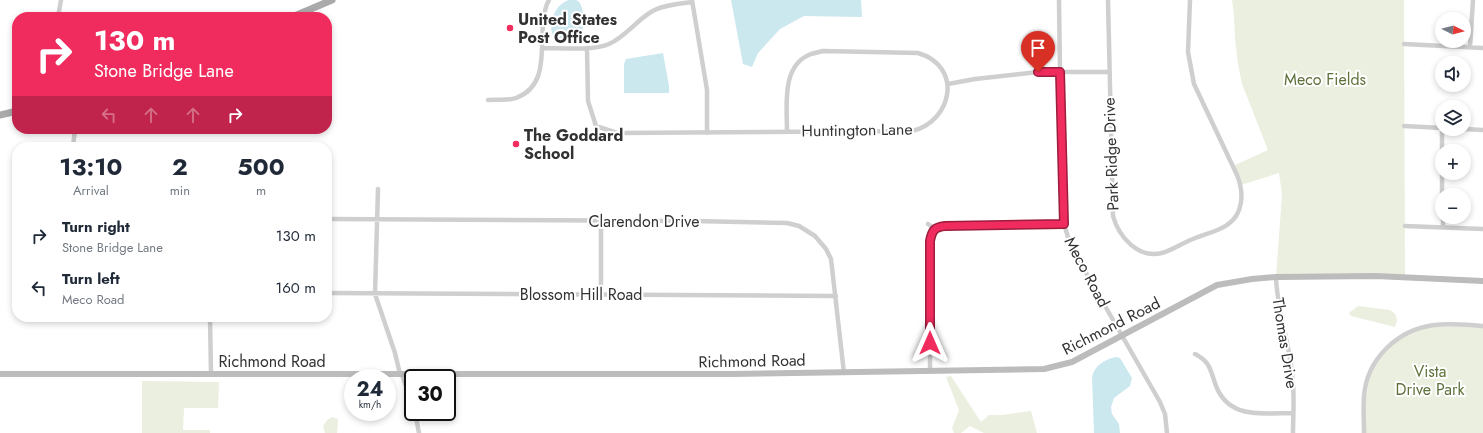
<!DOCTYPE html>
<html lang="en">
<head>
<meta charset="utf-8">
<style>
	body { margin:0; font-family:Jost,sans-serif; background:#f6f6f7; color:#1f2937; height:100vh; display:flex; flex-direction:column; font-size:15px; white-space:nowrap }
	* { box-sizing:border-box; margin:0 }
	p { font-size:13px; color:#747a83 }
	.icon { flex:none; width:22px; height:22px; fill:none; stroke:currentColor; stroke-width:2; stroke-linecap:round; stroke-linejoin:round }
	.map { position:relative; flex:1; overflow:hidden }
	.panel { position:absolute; left:12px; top:142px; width:320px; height:180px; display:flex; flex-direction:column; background:#fff; border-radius:16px; box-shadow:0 2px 6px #0003 }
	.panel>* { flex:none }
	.top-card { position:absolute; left:12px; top:12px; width:320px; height:122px; border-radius:16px; box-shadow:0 2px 6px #0003; background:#f02c5e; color:#fff; overflow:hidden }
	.needle { width:26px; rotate:96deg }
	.fabs { position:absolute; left:1435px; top:12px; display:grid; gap:8px }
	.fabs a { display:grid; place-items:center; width:36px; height:36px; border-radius:50%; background:#fff; box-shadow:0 2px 6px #0003; font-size:20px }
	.speed { position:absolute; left:344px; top:369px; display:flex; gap:8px; font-size:20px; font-weight:700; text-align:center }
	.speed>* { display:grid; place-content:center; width:52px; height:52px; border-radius:50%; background:#fff; box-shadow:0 2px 6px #0003; line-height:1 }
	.speed small { font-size:10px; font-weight:400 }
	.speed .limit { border:2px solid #111; border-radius:6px; background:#fff; color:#111 }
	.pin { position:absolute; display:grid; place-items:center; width:34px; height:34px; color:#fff; margin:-41px -17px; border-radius:50% 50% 50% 0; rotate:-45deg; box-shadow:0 0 4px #0007 }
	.pin .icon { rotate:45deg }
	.me { position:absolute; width:44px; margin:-22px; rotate:0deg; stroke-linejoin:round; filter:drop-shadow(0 0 3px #0008) }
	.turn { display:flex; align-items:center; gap:14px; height:84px; padding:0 16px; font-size:18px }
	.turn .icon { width:52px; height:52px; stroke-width:2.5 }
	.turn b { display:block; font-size:28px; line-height:34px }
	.lanes { display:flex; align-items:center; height:38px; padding:0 16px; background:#0003; justify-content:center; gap:20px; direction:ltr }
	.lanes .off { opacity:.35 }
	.eta { display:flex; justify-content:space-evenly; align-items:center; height:68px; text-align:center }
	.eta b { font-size:24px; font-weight:700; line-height:28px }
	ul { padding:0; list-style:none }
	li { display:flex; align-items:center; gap:12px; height:52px; padding:0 16px }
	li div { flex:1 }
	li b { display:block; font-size:15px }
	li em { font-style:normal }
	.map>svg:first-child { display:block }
	.green { fill:#eaefdf }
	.water { fill:#cbe8ef }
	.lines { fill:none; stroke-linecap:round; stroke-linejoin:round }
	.street { stroke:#cfcfcf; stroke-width:4.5 }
	.secondary { stroke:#bcbcbc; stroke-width:6 }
	.primary { stroke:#aaa; stroke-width:7 }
	.route-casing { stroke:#9c1d3d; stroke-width:10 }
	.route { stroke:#f02c5e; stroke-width:7 }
	.poi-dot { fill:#f02c5e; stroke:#fff; stroke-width:1.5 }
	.labels { text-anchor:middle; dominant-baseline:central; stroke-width:4; stroke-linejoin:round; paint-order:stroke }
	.poi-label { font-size:16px; font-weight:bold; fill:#323232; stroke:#fff; text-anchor:start }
	.park-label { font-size:16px; fill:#5e713b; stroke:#fff }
	.street-label { font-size:16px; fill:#323232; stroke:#fff }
</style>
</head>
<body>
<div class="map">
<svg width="1483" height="433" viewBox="0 0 1483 433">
	<rect width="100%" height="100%" fill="#fff"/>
	<path class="green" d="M1232,0h172l1,278 -129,-1 6,-83 -3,-21 -38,12 -8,-19 35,-16 -26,-66 -4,-20 -3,-26 -1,-23z
		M1358,306l32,4 6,5 1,6 -2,6 -44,-11 -2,-3z
		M1483,326v107h-119v-26l7,-37 23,-29 30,-14z
		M951,376l30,46 8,-7h13l29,-4 6,22h-53l-14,-7 -9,7h-7l-2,-5 7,-18 -13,-33z
		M142,381l77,1 -1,26h-34l-1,22h27v3h-68z
		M332,417l6,2 -1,14h-12l-2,-7 4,-6z"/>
	<path class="water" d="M569,0c3,0 5,0 7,0 10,3 7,28 6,36l-5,3 -21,-1c-1,-1 -3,-3 -4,-5 -4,-12 5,-30 17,-33z
		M731,0h130l1,17 -58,-1 -24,13 -22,24 -6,14 -9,-3z
		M663,53l6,33v7h-45v-29l2,-5z
		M1116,357l4,1 12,20 -2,8 -16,12 -3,9 1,7 7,10 1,9h-26l-2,-56c2,-11 13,-18 24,-20z"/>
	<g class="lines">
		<path class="street" d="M692,0l15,90v43
			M1059,0l2,146 3,78 4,13 13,27 79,138 5,12 2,19
			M1108,0l5,216c6,21 25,43 49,37 11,-3 20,-10 31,-14 11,-5 24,-7 34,-14 17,-11 17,-33 10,-50l-43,-91 -6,-32 2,-52
			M58,17l3,-17
			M1404,44l79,4
			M1470,47l3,-47
			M542,48c18,0 52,3 67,-4 16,-7 27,-23 42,-32 11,-7 28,-8 41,-10
			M587,48l1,53 8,25 21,7 295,-2c41,-10 51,-65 6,-78l-95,-2c-4,1 -8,2 -12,3 -30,11 -24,52 -24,77
			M948,84l27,-5 63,-7h71
			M488,100c9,-1 20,1 28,-2 41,-15 17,-69 33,-98
			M1404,126l38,2
			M1442,129v22
			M1464,129l19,1
			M73,147l2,-18
			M1442,173v22
			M378,189l-3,105 20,59 5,21 2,1 11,30
			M1443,217v10
			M327,219l366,2 94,2 12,3 16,10 11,13 5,10 13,114
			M928,224l7,5
			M1405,226l78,3
			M1276,277c1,33 13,64 16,97 3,20 1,40 1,59
			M327,293l509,3
			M601,294v-74
			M210,317l1,57
			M1195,354c14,7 15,14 20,29 12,37 47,30 78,30
			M930,371v-130c2,-10 4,-14 15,-15l119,-2
			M415,412l4,21
			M1364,433c0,-12 -1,-25 0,-37 3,-37 33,-66 70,-71 16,-2 33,0 49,1"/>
		<path class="secondary" d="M0,374h732l312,-5 28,-7 145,-77 35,-6 24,-2 100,-1 107,5"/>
		<path class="primary" d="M292,17l40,-17
			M0,115l17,-4"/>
	</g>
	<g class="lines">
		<defs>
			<path id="route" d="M930,343v-102c2,-10 4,-14 15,-15l119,-2 -4,-152h-22"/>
		</defs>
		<use href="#route" class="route-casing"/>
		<use href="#route" class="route"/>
	</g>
	<g class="poi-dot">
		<circle cx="510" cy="28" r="4"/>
		<circle cx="516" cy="144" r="4"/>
	</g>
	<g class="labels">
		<g class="poi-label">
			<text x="518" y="19">United States<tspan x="518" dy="18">Post Office</tspan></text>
			<text x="524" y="135">The Goddard<tspan x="524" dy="18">School</tspan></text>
		</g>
		<g class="park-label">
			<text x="1325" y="79">Meco Fields</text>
			<text x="1430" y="371">Vista<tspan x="1430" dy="18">Drive Park</tspan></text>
		</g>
		<g class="street-label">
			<text transform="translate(857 130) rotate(-1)">Huntington Lane</text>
			<text transform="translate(1111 154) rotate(-92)">Park Ridge Drive</text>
			<text x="644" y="221">Clarendon Drive</text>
			<text transform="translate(1087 272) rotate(62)">Meco Road</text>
			<text x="581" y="294">Blossom Hill Road</text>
			<text transform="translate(1111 326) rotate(-27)">Richmond Road</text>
			<text transform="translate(1285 343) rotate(81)">Thomas Drive</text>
			<text x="272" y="361">Richmond Road</text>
			<text transform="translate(752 361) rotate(-1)">Richmond Road</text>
		</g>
	</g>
</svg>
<div class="fabs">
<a><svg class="needle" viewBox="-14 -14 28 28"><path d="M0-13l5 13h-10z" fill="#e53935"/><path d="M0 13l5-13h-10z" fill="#747a83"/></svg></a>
<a><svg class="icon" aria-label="sound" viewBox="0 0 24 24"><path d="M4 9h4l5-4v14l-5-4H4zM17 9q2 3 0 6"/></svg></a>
<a><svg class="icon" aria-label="layers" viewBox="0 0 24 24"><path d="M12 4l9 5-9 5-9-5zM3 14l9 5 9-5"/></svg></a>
<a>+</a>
<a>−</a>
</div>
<div class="speed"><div>24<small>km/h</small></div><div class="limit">30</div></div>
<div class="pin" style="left:1038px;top:72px;background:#d93025"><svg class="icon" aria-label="arrive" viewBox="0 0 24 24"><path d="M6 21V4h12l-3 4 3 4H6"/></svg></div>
<svg class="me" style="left:930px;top:343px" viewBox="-20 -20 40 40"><path d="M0-17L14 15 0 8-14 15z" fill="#f02c5e" stroke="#fff" stroke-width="4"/></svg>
<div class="top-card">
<div class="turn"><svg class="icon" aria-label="right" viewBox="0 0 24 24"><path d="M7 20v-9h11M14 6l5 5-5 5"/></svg><div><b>130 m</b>Stone Bridge Lane</div></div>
<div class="lanes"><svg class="icon off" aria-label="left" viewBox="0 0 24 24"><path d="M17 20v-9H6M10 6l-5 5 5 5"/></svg><svg class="icon off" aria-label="ahead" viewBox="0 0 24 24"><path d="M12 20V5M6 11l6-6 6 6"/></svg><svg class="icon off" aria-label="ahead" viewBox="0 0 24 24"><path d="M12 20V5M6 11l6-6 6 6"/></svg><svg class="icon" aria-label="right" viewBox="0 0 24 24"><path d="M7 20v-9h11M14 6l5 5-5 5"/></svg></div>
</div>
<section class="panel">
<div class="eta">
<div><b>13:10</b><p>Arrival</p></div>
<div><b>2</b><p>min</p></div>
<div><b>500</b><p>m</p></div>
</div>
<ul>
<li><svg class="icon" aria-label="right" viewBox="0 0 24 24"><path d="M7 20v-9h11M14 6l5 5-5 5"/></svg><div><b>Turn right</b><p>Stone Bridge Lane</p></div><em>130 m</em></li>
<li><svg class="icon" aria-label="left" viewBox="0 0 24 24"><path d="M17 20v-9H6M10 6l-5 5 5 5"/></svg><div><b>Turn left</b><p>Meco Road</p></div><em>160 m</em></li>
</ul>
</section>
</div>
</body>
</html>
